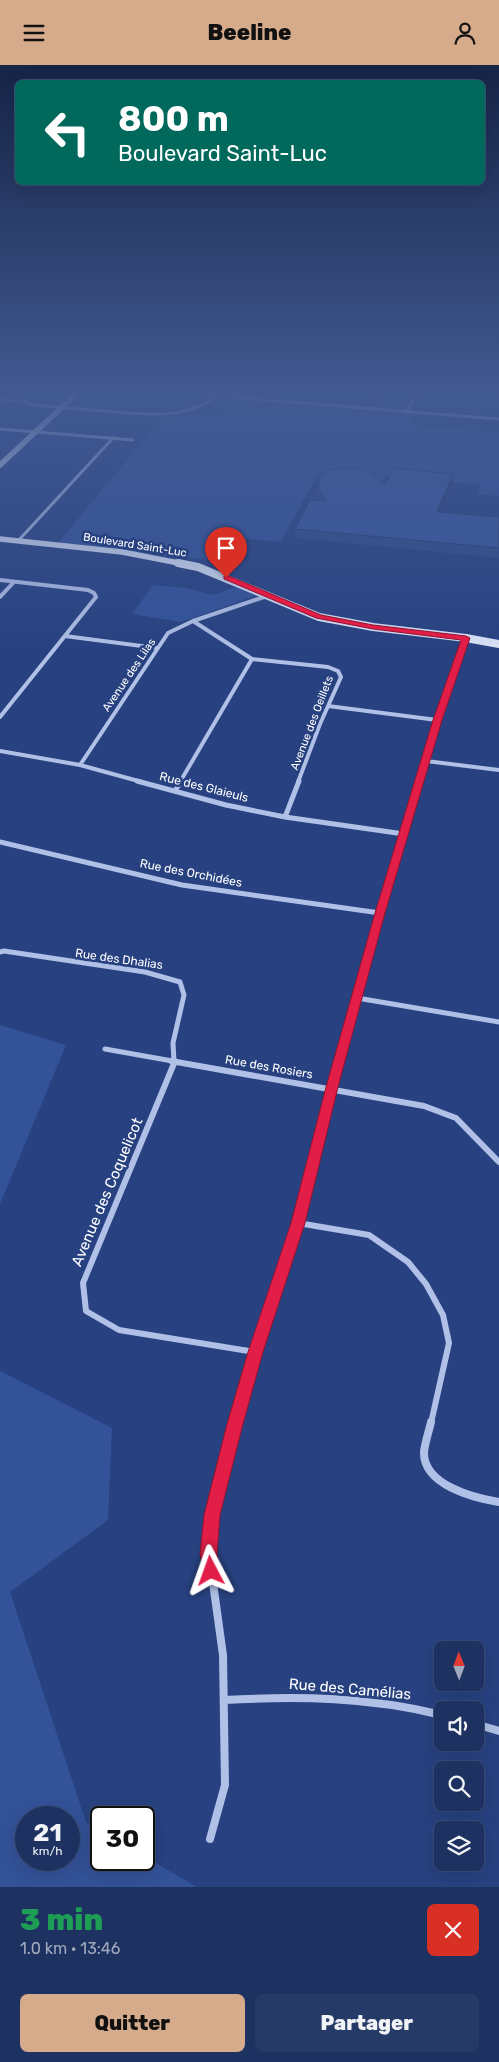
<!DOCTYPE html>
<html lang="fr">
<head>
<meta charset="utf-8">
<style>
	body { margin:0; font-family:Rubik,sans-serif; background:#263a67; color:#f1f3f6; height:100vh; display:flex; flex-direction:column; font-size:19px; white-space:nowrap }
	* { box-sizing:border-box; margin:0 }
	p { font-size:16px; color:#a1aabd }
	.icon { flex:none; width:28px; height:28px; fill:none; stroke:currentColor; stroke-width:2; stroke-linecap:round; stroke-linejoin:round }
	.map { position:relative; height:1822px; overflow:hidden }
	.side { display:flex; flex-direction:column; background:#1e3261; flex:1 }
	.side>* { flex:none }
	.banner { position:absolute; left:15px; top:15px; width:470px; height:105px; border-radius:8px; box-shadow:0 5px 20px #0002,0 0 0 1px #3c4d76; background:#00695c; color:#fff; overflow:hidden }
	.needle { width:32px; rotate:359deg }
	.buttons { position:absolute; left:434px; top:1576px; display:grid; gap:10px }
	.buttons a { display:grid; place-items:center; width:50px; height:50px; border-radius:8px; background:#1e3261; box-shadow:0 5px 20px #0002,0 0 0 1px #3c4d76; font-size:25px }
	.speed { position:absolute; left:15px; top:1741px; display:flex; gap:10px; font-size:25px; font-weight:700; text-align:center }
	.speed>* { display:grid; place-content:center; width:65px; height:65px; border-radius:50%; background:#1e3261; box-shadow:0 5px 20px #0002,0 0 0 1px #3c4d76; line-height:1 }
	.speed small { font-size:12px; font-weight:400 }
	.speed .limit { border:2px solid #111; border-radius:8px; background:#fff; color:#111 }
	.pin { position:absolute; display:grid; place-items:center; width:42px; height:42px; color:#fff; margin:-51px -21px; border-radius:50% 50% 50% 0; rotate:-45deg; box-shadow:0 0 5px #0007 }
	.pin .icon { rotate:45deg }
	.me { position:absolute; width:55px; margin:-28px; rotate:356deg; stroke-linejoin:round; filter:drop-shadow(0 0 4px #0008) }
	.turn { display:flex; align-items:center; gap:18px; height:105px; padding:0 20px; font-size:22px }
	.turn .icon { width:65px; height:65px; stroke-width:2.5 }
	.turn b { display:block; font-size:35px; line-height:42px }
	.round { display:grid; place-items:center; flex:none; width:52px; height:52px; border-radius:8px; background:#263a67 }
	.summary { display:flex; align-items:center; justify-content:space-between; height:85px; padding:0 20px }
	h1 { font-size:30px; font-weight:800; line-height:38px; color:#1e9e55 }
	.primary-button { display:flex; gap:10px; margin-top:auto; padding:10px 20px }
	.primary-button a { flex:1; height:58px; border-radius:8px; background:#d6ab8b; color:#111; font-size:20px; font-weight:800; line-height:58px; text-align:center }
	.primary-button a+a { background:#263a67; color:#f1f3f6 }
	header { display:flex; justify-content:space-between; align-items:center; height:65px; padding:0 20px; background:#d6ab8b; color:#111; font-size:22px; font-weight:800 }
	.map>svg:first-child { display:block }
	.green { fill:#335298; fill-rule:evenodd }
	.lines { fill:none; stroke-linecap:round; stroke-linejoin:round }
	.street-far4 { stroke:#b0c0e6; stroke-width:3 }
	.street-far3 { stroke:#b0c0e6; stroke-width:4 }
	.street-far2 { stroke:#b0c0e6; stroke-width:5 }
	.street-far1 { stroke:#b0c0e6; stroke-width:6 }
	.street { stroke:#b0c0e6; stroke-width:8 }
	.secondary-far1 { stroke:#d9e1f6; stroke-width:5.5 }
	.secondary { stroke:#d9e1f6; stroke-width:8 }
	.wall { fill:#314b87 }
	.shaded-wall { fill:#283d6e }
	.building { fill:#39579d; stroke:#283d6e }
	.route { fill:#e11d48; stroke:#92132f }
	.labels { text-anchor:middle; dominant-baseline:central; stroke-width:5; stroke-linejoin:round; paint-order:stroke }
	.far-street-label { font-size:11px; fill:#fff; stroke:#284281 }
	.street-label { font-size:12px; fill:#fff; stroke:#284281 }
	.near-street-label { font-size:15px; fill:#fff; stroke:#284281 }
</style>
</head>
<body>
<header><svg class="icon" aria-label="menu" viewBox="0 0 24 24"><path d="M4 6h16M4 12h16M4 18h16"/></svg>Beeline<svg class="icon" aria-label="person" viewBox="0 0 24 24"><circle cx="12" cy="8" r="4"/><path d="M4 21q1-7 8-7t8 7"/></svg></header>
<div class="map">
<svg width="499" height="1822" viewBox="0 0 499 1822">
	<rect width="100%" height="100%" fill="#284281"/>
	<path class="green" d="M235,333l178,15v12l86,8v63l-22,-2 3,-9 -94,-10 -3,5 -65,-6 -37,68 -44,-4 -18,23 -162,-17 105,-126 27,-5 32,3z
		M153,520l34,3 26,7 25,-9 20,9 -77,27 -49,-8z
		M0,960l66,20 -66,159z
		M0,1306l112,57 -4,92 -98,72 76,230 15,10v28h43v-4l53,31h-197zM26,1752h43v43h-43z"/>
	<g class="lines">
		<path class="street-far4" d="M205,330l294,24
			M496,330h3
			M0,334l28,3 3,3c24,2 49,4 73,6 38,3 80,10 112,-15
			M407,346l8,-16
			M0,364l133,11
			M18,476l95,-103"/>
		<path class="street-far3" d="M0,515l88,10 6,3 2,4 -96,120
			M0,532l14,-15
			M193,556l59,38 76,8 10,4 3,6 -21,47 -22,58
			M65,571l92,12
			M328,641l109,14
			M0,686l80,14 62,17
			M426,696l73,9
			M80,700l88,-132 25,-12 74,-25
			M180,717l72,-123
			M419,717l18,-62 29,-82"/>
		<path class="street-far2" d="M137,716l89,24 59,12 119,17
			M175,726l6,-10
			M285,752l14,-36
			M0,777l182,43 198,28
			M0,887l4,-1 141,21 35,10 4,13 -11,48 1,19
			M357,933l142,24
			M105,984l73,13
			M339,997l80,-281"/>
		<path class="street-far1" d="M171,996l253,45 32,12 43,44
			M175,996l-92,222 3,28 33,19 136,22
			M298,1158l71,12 39,27 18,22 17,31 6,28 -18,80
			M236,1358l19,-71 43,-129 41,-162"/>
		<path class="street" d="M431,1357c-2,9 -6,20 -7,30 -1,33 50,46 75,50
			M225,1635c74,-4 145,-3 217,15
			M475,1659l24,7
			M210,1774l15,-54 -2,-130 -14,-101 3,-39 25,-93"/>
		<path class="secondary-far1" d="M0,400l75,-70
			M0,474l122,13 62,12"/>
		<path class="secondary" d="M178,498l20,4 121,50 54,10 93,11 33,6"/>
	</g>
	<path class="wall" d="M309,330h71l-6,9 -65,-6z
		M452,418l-12,29 59,5v41l-204,-20v-9l26,-28 -3,-6v-9z"/>
	<path class="shaded-wall" d="M375,330h5l-6,9z
		M453,409l-1,9 -16,38 1,-9z"/>
	<path class="building" d="M342,403h13l16,4 14,13 9,-17 59,6 -16,38 62,5v31l-204,-19 15,-29 15,1 -7,-15 1,-9 8,-6z"/>
	<linearGradient id="sky" x2="0" y2="1"><stop stop-color="#162447"/><stop offset="0.56" stop-color="#425a92"/><stop offset="1" stop-color="#425a92" stop-opacity="0"/></linearGradient>
	<rect width="499" height="585" fill="url(#sky)"/>
	<path class="route" d="M224,511h5l92,39 52,10 93,11 4,2 -28,82 -57,193 -47,174 -33,136 -42,129 -20,72 -23,91 -3,39 3,17 -3,6 -6,2 -6,-2 -5,-23 4,-39 23,-91 21,-72 43,-129 35,-136 49,-174 58,-193 28,-80 -88,-11 -57,-11 -92,-39z"/>
	<g class="labels">
		<g class="far-street-label">
			<text transform="translate(135 480) rotate(9)">Boulevard Saint-Luc</text>
			<text transform="translate(129 610) rotate(-56)">Avenue des Lilas</text>
			<text transform="translate(312 658) rotate(-69)">Avenue des Oeillets</text>
		</g>
		<g class="street-label">
			<text transform="translate(204 722) rotate(14)">Rue des Glaieuls</text>
			<text transform="translate(191 808) rotate(11)">Rue des Orchidées</text>
			<text transform="translate(119 894) rotate(8)">Rue des Dhalias</text>
			<text transform="translate(269 1002) rotate(10)">Rue des Rosiers</text>
		</g>
		<g class="near-street-label">
			<text transform="translate(107 1127) rotate(-67)">Avenue des Coquelicot</text>
			<text transform="translate(350 1624) rotate(5)">Rue des Camélias</text>
		</g>
	</g>
</svg>
<div class="buttons">
<a><svg class="needle" viewBox="-14 -14 28 28"><path d="M0-13l5 13h-10z" fill="#e53935"/><path d="M0 13l5-13h-10z" fill="#a1aabd"/></svg></a>
<a><svg class="icon" aria-label="sound" viewBox="0 0 24 24"><path d="M4 9h4l5-4v14l-5-4H4zM17 9q2 3 0 6"/></svg></a>
<a><svg class="icon" aria-label="search" viewBox="0 0 24 24"><circle cx="10" cy="10" r="6"/><path d="M15 15l6 6"/></svg></a>
<a><svg class="icon" aria-label="layers" viewBox="0 0 24 24"><path d="M12 4l9 5-9 5-9-5zM3 14l9 5 9-5"/></svg></a>
</div>
<div class="speed"><div>21<small>km/h</small></div><div class="limit">30</div></div>
<div class="pin" style="left:226px;top:513px;background:#d93025"><svg class="icon" aria-label="arrive" viewBox="0 0 24 24"><path d="M6 21V4h12l-3 4 3 4H6"/></svg></div>
<svg class="me" style="left:211px;top:1506px" viewBox="-20 -20 40 40"><path d="M0-17L14 15 0 8-14 15z" fill="#e11d48" stroke="#fff" stroke-width="4"/></svg>
<div class="banner">
<div class="turn"><svg class="icon" aria-label="left" viewBox="0 0 24 24"><path d="M17 20v-9H6M10 6l-5 5 5 5"/></svg><div><b>800 m</b>Boulevard Saint-Luc</div></div>
</div>
</div>
<section class="side">
<div class="summary"><div><h1>3 min</h1><p>1.0 km · 13:46</p></div><a class="round" style="background:#d93025;color:#fff"><svg class="icon" aria-label="close" viewBox="0 0 24 24"><path d="M6 6l12 12M18 6L6 18"/></svg></a></div>
<div class="primary-button"><a>Quitter</a><a>Partager</a></div>
</section>
</body>
</html>
